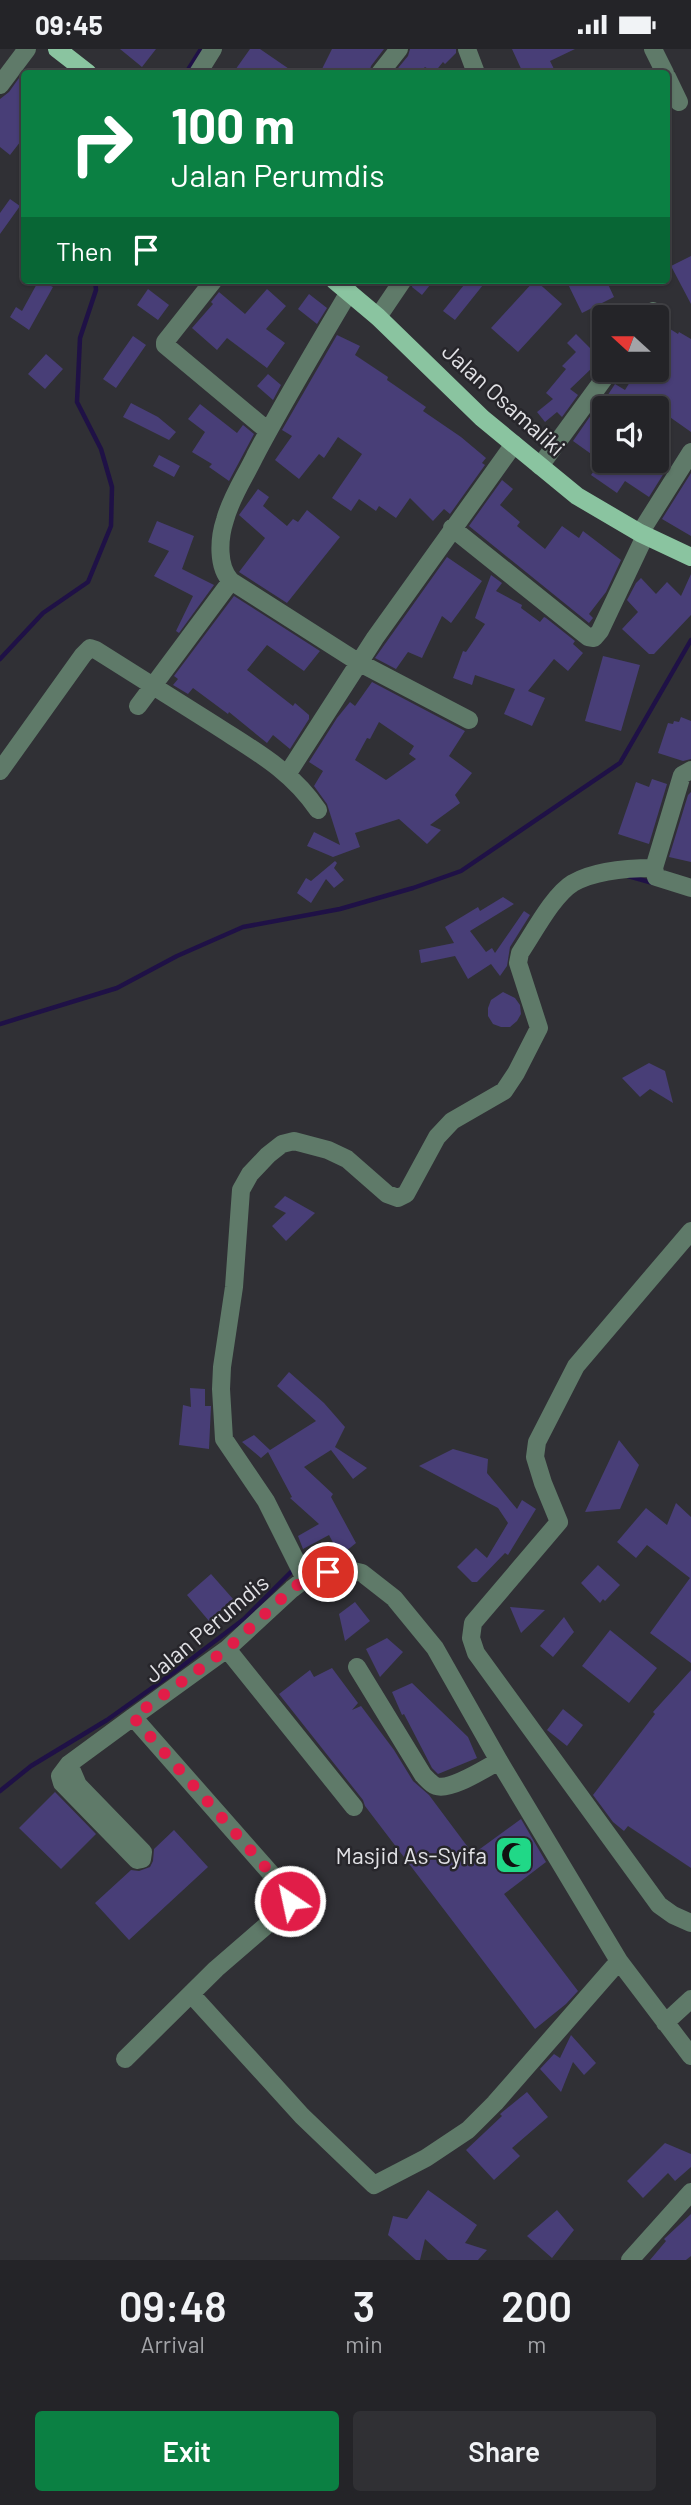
<!DOCTYPE html>
<html lang="en">
<head>
<meta charset="utf-8">
<style>
	body { margin:0; font-family:Barlow,sans-serif; background:#303034; color:#f1f3f6; height:100vh; display:flex; flex-direction:column; font-size:26px; white-space:nowrap }
	* { box-sizing:border-box; margin:0 }
	p { font-size:23px; color:#a3a4a8 }
	.icon { flex:none; width:38px; height:38px; fill:none; stroke:currentColor; stroke-width:2; stroke-linecap:round; stroke-linejoin:round }
	.map { position:relative; height:2211px; overflow:hidden }
	.side { display:flex; flex-direction:column; background:#242428; flex:1 }
	.side>* { flex:none }
	.top-card { position:absolute; left:21px; top:21px; width:649px; height:214px; border-radius:7px; box-shadow:0 2px 5px #0004,0 0 0 2px #414145; background:#0b8043; color:#fff; overflow:hidden }
	.needle { width:46px; rotate:291deg }
	.controls { position:absolute; left:592px; top:256px; display:grid; gap:14px }
	.controls a { display:grid; place-items:center; width:77px; height:77px; border-radius:7px; background:#242428; box-shadow:0 2px 5px #0004,0 0 0 2px #414145; font-size:35px }
	.pin { position:absolute; display:grid; place-items:center; width:60px; height:60px; color:#fff; margin:-30px; border:4px solid #fff; border-radius:50%; box-shadow:0 2px 7px #0007 }
	.me { position:absolute; width:77px; margin:-38px; rotate:326deg; stroke-linejoin:round; filter:drop-shadow(0 0 5px #0008) }
	.turn { display:flex; align-items:center; gap:24px; height:147px; padding:0 35px; font-size:32px }
	.turn .icon { width:91px; height:91px; stroke-width:2.5 }
	.turn b { display:block; font-size:49px; line-height:60px }
	.then { display:flex; align-items:center; height:66px; padding:0 35px; background:#0003; gap:14px; font-size:26px }
	.eta { display:flex; justify-content:space-evenly; align-items:center; height:119px; text-align:center }
	.eta b { font-size:42px; font-weight:600; line-height:49px }
	.primary-button { display:flex; gap:14px; margin-top:auto; padding:14px 35px }
	.primary-button a { flex:1; height:80px; border-radius:7px; background:#0b8043; color:#fff; font-size:28px; font-weight:600; line-height:80px; text-align:center }
	.primary-button a+a { background:#303034; color:#f1f3f6 }
	.status { display:flex; justify-content:space-between; align-items:center; height:49px; padding:0 35px; background:#242428; direction:ltr }
	.status svg { height:19px; fill:currentColor }
	.map>svg:first-child { display:block }
	.lines { fill:none; stroke-linecap:round; stroke-linejoin:round }
	.stream { stroke:#1f1146; stroke-width:4.5 }
	.building { fill:#483e77; fill-rule:evenodd }
	.minor { stroke:#5f7a69; stroke-width:18 }
	.major { stroke:#8ac4a0; stroke-width:18 }
	.route { stroke:#e11d48; stroke-width:12; stroke-dasharray:0 21.6 }
	.labels { text-anchor:middle; dominant-baseline:central; stroke-width:5; stroke-linejoin:round; paint-order:stroke }
	.street-label { font-size:23px; fill:#e2e2e6; stroke:#27262b }
	.poi-label { font-size:23px; fill:#e2e2e6; stroke:#27262b; text-anchor:end }
</style>
</head>
<body>
<div class="status"><b>09:45</b><svg viewBox="0 0 49 12"><path d="M0 12V9h3v3zM5 12V6h3v6zM10 12V3h3v9zM15 12V0h3v12zM26 1h20v11H26zM47 4h2v5h-2z"/></svg></div>
<div class="map">
<svg width="691" height="2211" viewBox="0 0 691 2211">
	<rect width="100%" height="100%" fill="#303035"/>
	<g class="lines">
		<path class="stream" d="M186,24l15,-24
			M0,610l43,-46 45,-31 23,-56 1,-39 -11,-38 -24,-47 3,-64 16,-48 -1,-10
			M628,827l25,7
			M0,975l117,-36 60,-32 66,-29 97,-18 73,-21 48,-17 159,-108 71,-123
			M0,1742l31,-25 76,-46 66,-47 71,-54 51,-51"/>
	</g>
	<path class="building" d="M120,0h36l-14,18z
		M250,0h10l35,24h-62z
		M332,0h52l-13,17 -2,7h-49z
		M410,0h46v4l-11,11 -2,-2 -9,11 -9,-6 -6,6h-25l14,-17z
		M512,0h63l-25,12 6,12h-33z
		M24,22v66l-14,18 -10,-8v-48l9,-7z
		M10,150l10,7 -20,28v-21z
		M691,207v48l-20,-38z
		M39,231l14,7 -24,43 -19,-13 6,-10 6,4z
		M414,231h20l-12,15 -10,-8z
		M468,231h19l-32,40 -12,-9z
		M535,231l27,24 -44,48 -27,-24z
		M566,231h40l8,17 -32,16z
		M148,240l21,16 -11,15 -21,-15z
		M267,240l19,17 -20,23 19,14 -18,25 -40,-30 -10,12 -25,-22 21,-24 -2,-2 8,-10 26,22z
		M309,245l18,14 -10,16 -19,-15z
		M659,273l19,12 1,-2 12,7v93l-34,-24h-55l2,1v51h58l7,5 -20,32 -24,-16 -8,12 -26,-18 10,-14 -28,-20 25,-36 2,2 15,-23 10,6 13,-21h18v-44z
		M576,285l14,14 5,-8 9,7v6l-4,5 3,3 -9,9 -2,-2 -22,21 8,6 -16,22 -5,-5 -12,10 -8,-10 16,-13 -7,-6 20,-24 -4,-3 14,-14 -9,-9z
		M337,286l23,11 -5,9 33,22 -1,3 39,27 -3,4 38,26 25,21 -4,5 3,2 -35,49 -6,-5 -11,12 -23,-23 -14,20 -17,-12 -3,5 -17,-12 -8,12 -19,-13 30,-44 -24,-17 -14,21 -5,-4 -20,25 -24,-19 17,-24 -10,-6z
		M133,287l13,9 -30,43 -13,-9z
		M46,305l17,15 -18,20 -17,-15z
		M268,325l13,11 -8,15 -16,-14z
		M131,354l27,14 18,15 -7,8 -46,-23z
		M200,355l37,29 6,-8 11,9 -25,47 -20,-14 3,-3 -20,-12 13,-20 -17,-13z
		M159,406l21,11 -6,11 -21,-11z
		M691,424v63l-29,-17z
		M502,431l11,9 -13,16 20,17 -3,4 28,23 17,-23 17,12 4,-7 38,29 -15,32 -17,22 4,4 -4,5 -120,-97z
		M258,440l11,8 -6,9 24,20 6,-7 5,3 9,-12 33,27 -53,66 -48,-31 26,-34 -26,-23z
		M157,472l37,15 -12,33 32,16 -35,48 -3,-2 17,-35 -39,-20 15,-25 -21,-9z
		M447,508l35,24 -31,42 -9,-7 -20,42 -14,-6 -12,17 -21,-11z
		M691,525v41l-37,39h-5l-27,-25 16,-17 -11,-12 9,-17 5,-5 15,16 11,-12 14,14z
		M491,526l11,8 -6,8 26,14 -1,3 19,14 4,-5 2,1 29,23 -2,3 10,9 -15,18 -14,-12 -26,32 17,7 -13,28 -28,-12 11,-25 -40,-14 -3,10 -19,-7 10,-27 3,1 19,-28 -10,-6z
		M234,547l86,55 -16,20 -37,-26 -20,25 46,36 2,-3 14,12v4l-19,30 -17,-14 -6,8 -38,-31 -1,2 -35,-26 -5,6 -15,-9 5,-6 -4,-3z
		M603,607l37,9 -19,66 -36,-10z
		M372,633l93,49 -16,25 23,17 -17,22 5,8 -30,22 11,5 -14,14 -28,-25 -44,14 5,14 -27,10 -26,-11 7,-14 26,13 -13,-41 -13,-18 9,-15 -14,-9 28,-44 13,-16 5,4zM379,673l35,24 -5,8 7,5 -30,21 -31,-20 12,-22 3,1z
		M681,668l10,4v38l-8,2 -25,-8 10,-30 5,1 1,-3 5,1z
		M652,730l15,5 -18,60 -31,-10 18,-52 13,5z
		M691,743v70l-22,-5 19,-62z
		M335,812l2,2 -3,5 10,12 -10,8 -8,-9 -15,24 -14,-10 9,-15 5,3z
		M503,848l11,7 -44,27 16,21 6,-4 3,5 29,-42 6,4 -20,32 -3,19 -7,10 -9,-12 -23,15 -13,-23 -34,7 -2,-13 35,-7 -9,-16 33,-20 2,4z
		M503,943l12,6 5,7 1,9 -4,7 -7,6h-9l-8,-3 -5,-8v-8l3,-8z
		M649,1014l16,8 8,32 -23,-14 -10,8 -18,-19z
		M285,1147l30,17 -29,28 -14,-15 14,-13 -12,-6z
		M289,1323l35,31 21,24 -10,20 32,21 -14,11 -22,-29 -27,17 29,27 -2,3 25,46 -16,13 -11,-21 -26,14 -5,-13 21,-12 -29,-26 2,-1 -24,-45 -7,6 -19,-16 12,-7 16,15 46,-29 -39,-35z
		M190,1339l15,1v17h6l-2,43 -30,-4 4,-40 8,2z
		M619,1391l20,25 -19,44 -35,3z
		M453,1400l35,10 -1,14 30,36 5,-9 14,9 -28,46 -3,-2 -28,29h-5l-15,-15 19,-19 11,10 21,-35 -10,-15 -79,-42z
		M676,1454l15,14v146l-41,-30 40,-55 -43,-33 -11,13 -19,-16 29,-34 21,17z
		M598,1516l22,20 -15,16 -2,-2 -3,4 -19,-20z
		M211,1525l22,25 -24,22 -22,-26z
		M355,1553l15,19 -25,20 -6,-27z
		M510,1558l35,3 -24,23z
		M564,1568l10,15 -21,25 -13,-11z
		M610,1581l47,38 -28,35 -47,-37z
		M387,1589l16,14 -23,25 -14,-28z
		M332,1619l26,35 -6,7 9,-4 33,44 19,31 16,14 44,59 48,-35 25,43 -42,32 74,97 -12,13 -31,25 -170,-223 -2,-6 -84,-106 31,-24 4,7z
		M691,1621v198l-63,-42 -4,5 -11,-9 -20,-27 62,-81 -2,-2z
		M412,1634l56,54 9,21 -39,16 -6,-6 -28,-54 -2,1 -10,-23z
		M563,1660l20,16 -16,21 -20,-16z
		M55,1743l41,42 -35,35 -42,-41z
		M174,1781l34,37 -79,73 -34,-37 36,-33 8,1 11,-4 3,-6 1,-12z
		M571,1986l25,28 -12,12 -11,-13 -12,30 -21,-23 14,-15 6,4z
		M527,2043l21,25 -36,31 8,8 -26,24 -28,-30 36,-34 -2,-2z
		M665,2094l26,11v13l-16,14 -7,-8 -25,25 -16,-17z
		M428,2141l49,35 -12,18 22,7 -9,10h-30l-23,-21 -5,21h-4l-28,-25 5,-19 14,3z
		M557,2161l17,20 -22,28 -25,-22z
		M691,2165v42l-5,4h-36l16,-19 -2,-2z"/>
	<g class="lines">
		<path class="minor" d="M467,0l9,24
			M653,0l12,24
			M198,24l15,-24
			M380,24l19,-24
			M667,28l12,25
			M0,36l27,-36
			M214,231l-49,62v3l103,86
			M349,243c-32,54 -65,109 -94,164 -10,21 -24,41 -30,64 -6,18 -8,47 6,61l127,81 111,58
			M378,268l25,-37
			M649,268l4,-6
			M540,417l71,-97
			M452,479l136,109 6,1 6,-7 45,-95
			M640,484l51,-81
			M138,657l93,-125
			M691,721l-9,5 -28,93 2,9 35,11
			M0,722l83,-116 7,-7 6,2c40,25 80,50 119,75 40,26 76,45 103,85
			M288,724l87,-135 139,-194
			M691,1182l-115,135 -39,76 -2,15 8,26 16,39 -86,101 -2,15 5,15 183,252 14,10 18,8
			M305,1530l-39,-78 -42,-62 -3,-50 1,-22 12,-80 7,-97 9,-16 18,-19 14,-11 12,-3 34,9 19,9 40,35 11,4 8,-4 31,-57 15,-16 52,-30 12,-18 23,-45 -21,-65 2,-10c13,-19 33,-58 53,-70 23,-13 55,-15 81,-15
			M227,1600l127,158
			M357,1618l66,108c4,4 8,9 13,11 15,5 48,-17 63,-25
			M69,1715l9,21 65,67 -1,7 -5,1 -75,-77 -2,-7 9,-12 64,-47
			M191,1945l111,122 72,69 52,-27 42,-28 27,-27 124,-142
			M665,1974l26,-24
			M125,2010l91,-90 73,-63c3,-12 -8,-20 -15,-29l-141,-160 94,-68 65,-60 13,-10 23,-7 21,-2 13,3 32,25 41,50 64,113 120,200 72,95
			M630,2211l61,-68"/>
		<path class="major" d="M57,0l31,24
			M334,231l44,37 104,101 95,78 63,37 51,24"/>
	</g>
	<g class="lines">
		<path class="route" d="M290,1852l-3,-8 -26,-31 -128,-145 94,-68 65,-60 14,-10 22,-7"/>
	</g>
	<defs>
		<symbol id="mosque-square" viewBox="-11 -11 22 22"><rect x="-9" y="-9" width="18" height="18" rx="4" fill="#20d887" stroke="#27262b"/><path d="M3.5-4.9A6 6 0 1 0 3.5 4.9A5 5 0 1 1 3.5-4.9Z" fill="#111"/></symbol>
	</defs>
	<g fill-rule="evenodd">
		<use href="#mosque-square" x="492" y="1784" width="44" height="44"/>
	</g>
	<g class="labels">
		<g class="street-label">
			<text transform="translate(504 350) rotate(42)">Jalan Osamaliki</text>
			<text transform="translate(206 1579) rotate(-40)">Jalan Perumdis</text>
		</g>
		<g class="poi-label">
			<text x="487" y="1806">Masjid As-Syifa</text>
		</g>
	</g>
</svg>
<div class="controls">
<a><svg class="needle" viewBox="-14 -14 28 28"><path d="M0-13l5 13h-10z" fill="#e53935"/><path d="M0 13l5-13h-10z" fill="#a3a4a8"/></svg></a>
<a><svg class="icon" aria-label="sound" viewBox="0 0 24 24"><path d="M4 9h4l5-4v14l-5-4H4zM17 9q2 3 0 6"/></svg></a>
</div>
<div class="pin" style="left:328px;top:1523px;background:#d93025"><svg class="icon" aria-label="arrive" viewBox="0 0 24 24"><path d="M6 21V4h12l-3 4 3 4H6"/></svg></div>
<svg class="me" style="left:290px;top:1852px" viewBox="-20 -20 40 40"><circle r="17" fill="#e11d48" stroke="#fff" stroke-width="3"/><path d="M0-11L8 9 0 5-8 9z" fill="#fff"/></svg>
<div class="top-card">
<div class="turn"><svg class="icon" aria-label="right" viewBox="0 0 24 24"><path d="M7 20v-9h11M14 6l5 5-5 5"/></svg><div><b>100 m</b>Jalan Perumdis</div></div>
<div class="then">Then<svg class="icon" aria-label="arrive" viewBox="0 0 24 24"><path d="M6 21V4h12l-3 4 3 4H6"/></svg></div>
</div>
</div>
<section class="side">
<div class="eta">
<div><b>09:48</b><p>Arrival</p></div>
<div><b>3</b><p>min</p></div>
<div><b>200</b><p>m</p></div>
</div>
<div class="primary-button"><a>Exit</a><a>Share</a></div>
</section>
</body>
</html>
